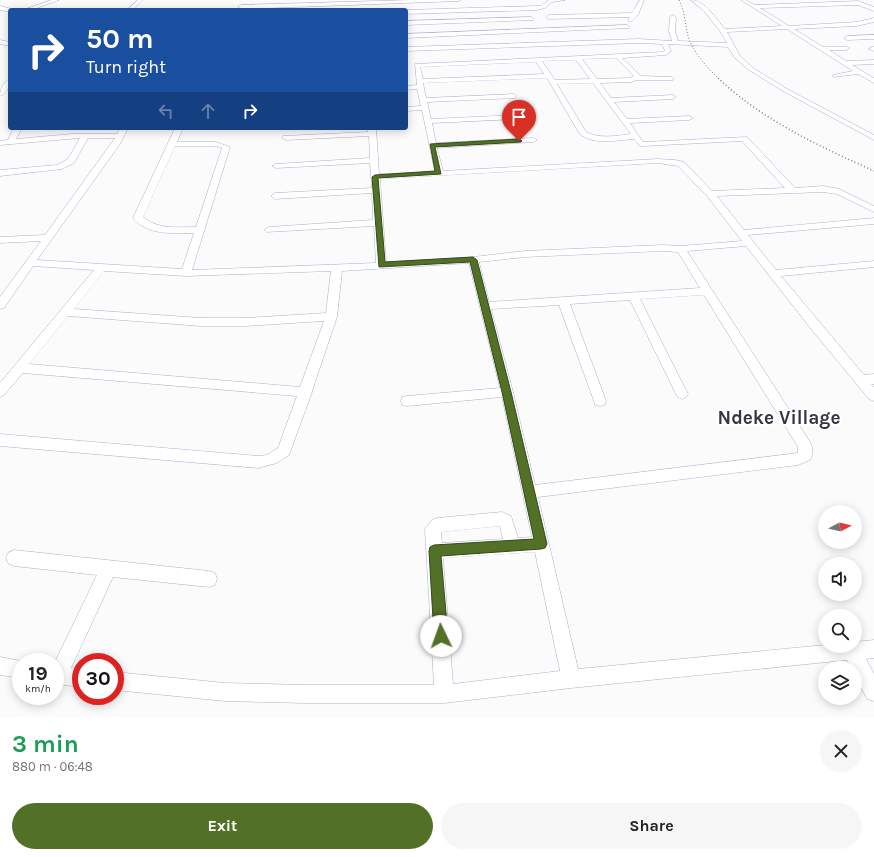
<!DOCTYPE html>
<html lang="en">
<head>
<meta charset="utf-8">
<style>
	body { margin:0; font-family:Karla,sans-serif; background:#f6f6f6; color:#202124; height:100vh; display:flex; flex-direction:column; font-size:15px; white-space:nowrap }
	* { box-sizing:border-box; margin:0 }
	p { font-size:13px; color:#757577 }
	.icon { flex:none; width:22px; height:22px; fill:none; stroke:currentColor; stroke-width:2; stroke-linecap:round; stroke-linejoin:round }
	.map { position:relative; height:717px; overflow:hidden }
	.panel { display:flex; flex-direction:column; background:#fff; flex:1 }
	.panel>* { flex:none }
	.hud { position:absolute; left:8px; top:8px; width:400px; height:122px; border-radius:4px; box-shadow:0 2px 10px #0003; background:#1a4fa0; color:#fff; overflow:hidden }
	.needle { width:26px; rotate:83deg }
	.fabs { position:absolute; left:818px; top:505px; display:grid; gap:8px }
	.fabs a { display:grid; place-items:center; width:44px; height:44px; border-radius:50%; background:#fff; box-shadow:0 2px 10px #0003; font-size:20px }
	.speed { position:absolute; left:12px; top:653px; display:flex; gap:8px; font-size:20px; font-weight:700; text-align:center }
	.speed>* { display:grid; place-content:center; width:52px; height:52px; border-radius:50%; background:#fff; box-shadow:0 2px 10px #0003; line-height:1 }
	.speed small { font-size:10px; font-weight:400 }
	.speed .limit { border:6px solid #d22; background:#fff; color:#111 }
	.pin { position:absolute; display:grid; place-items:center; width:34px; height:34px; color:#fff; margin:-41px -17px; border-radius:50% 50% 50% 0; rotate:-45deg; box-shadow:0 0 4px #0007 }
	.pin .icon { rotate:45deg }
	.me { position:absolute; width:44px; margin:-22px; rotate:357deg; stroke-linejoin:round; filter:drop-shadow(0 0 3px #0008) }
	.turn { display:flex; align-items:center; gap:14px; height:84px; padding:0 12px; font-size:18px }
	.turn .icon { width:52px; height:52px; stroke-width:2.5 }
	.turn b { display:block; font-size:28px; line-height:34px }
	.lanes { display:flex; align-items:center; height:38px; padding:0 12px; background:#0003; justify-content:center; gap:20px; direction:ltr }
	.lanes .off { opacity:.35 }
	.round { display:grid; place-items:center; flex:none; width:42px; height:42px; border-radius:21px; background:#f6f6f6 }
	.head { display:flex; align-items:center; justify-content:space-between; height:68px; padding:0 12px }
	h1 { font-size:24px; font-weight:700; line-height:30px; color:#1e9e55 }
	.button { display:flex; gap:8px; margin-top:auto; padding:8px 12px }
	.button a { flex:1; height:46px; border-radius:24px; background:#527127; color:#fff; font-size:16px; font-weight:700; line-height:46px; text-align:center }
	.button a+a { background:#f6f6f6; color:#202124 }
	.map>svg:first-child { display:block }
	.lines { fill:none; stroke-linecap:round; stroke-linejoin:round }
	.minor-casing { stroke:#abafcf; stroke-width:1 }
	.minor { fill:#fff; fill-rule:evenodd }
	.rail-far1 { stroke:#7c7d86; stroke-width:1; stroke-dasharray:1 2; stroke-linecap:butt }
	.rail { stroke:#7c7d86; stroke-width:1.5; stroke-dasharray:1 2.5; stroke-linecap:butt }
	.route { fill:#527127; stroke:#354919 }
	.labels { text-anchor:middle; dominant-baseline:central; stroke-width:4; stroke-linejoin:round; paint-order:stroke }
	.district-label { font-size:19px; font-weight:bold; fill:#343643; stroke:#fff }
</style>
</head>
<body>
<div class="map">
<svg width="874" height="717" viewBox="0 0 874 717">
	<rect width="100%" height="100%" fill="#fbfbfb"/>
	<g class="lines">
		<defs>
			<path id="minor" d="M52,0h7l-28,10h-8z
				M138,0h5l-10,10h-6z
				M412,0h49l-2,1 -218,8 -3,-2 3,-2z
				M549,0h16l-13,2 -7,6 -8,2 -131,4v-4l131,-4h4z
				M640,0h4l-6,15 -7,7 -3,-2 2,-3 -81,2 -3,-2 3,-2 83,-2z
				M691,0c14,0 25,19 34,29l57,-3 -41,-26h5l9,5 103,-4 16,6v4l-16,-6 -98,3 29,18 68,-4 17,-4v4l-17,4 -63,3 29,18h25v2l-2,1h-17l17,11 28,-1v4l-22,1 22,13v5l-16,-9 -25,3v-2l20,-4 -66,-42 -60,3 13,24 13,12 34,21 87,46v5l-91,-49 -34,-21 -14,-12 -7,-11 -60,-3 3,7 -5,4 -44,3 19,18 30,1 2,1v2h-36l-6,2 -31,1 11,15 62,-3 3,2 -3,2 -59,3 13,17 62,-3 4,2 -4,2 -59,3 13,19 104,-5 48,51 28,-2 16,3 35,17v6l-37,-18 -14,-2 -106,4 27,34 130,-12v6l-126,11 28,35 98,-9v6l-93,9 83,99 10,-1v10h-3l3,3v14l-5,-2 -57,-69 -66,-84 -59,5 123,191c3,6 3,12 0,18l-12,5 -260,32 40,172 247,-24 30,1v-4l19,-2v18l-8,1 8,15v27l-7,-2 -12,-24v-7h-4l-4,-8 -276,28 -127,15h-139l-80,-2 -110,-11v-18l110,11 80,2h129l-9,-156 7,-9 5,-2 65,-6 9,4 7,22 14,-1 -30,-140 -95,9 -5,-1 -1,-4 1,-4 5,-1 93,-8 -31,-125 -127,8 -5,46 -25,74v1l-23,63 -12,8 -19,5 -258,-22v-12l258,22 9,-1 11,-7 19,-52 -274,-23 -19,22 -4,2v-14l94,-113 -61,-4 -29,42 -4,1v-12l41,-56 -41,2v-6l45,-2 70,-97h-27l-14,25 -12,6 -62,7v-6l57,-5 11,-6 12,-21 -80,7v-4l8,-1 6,-12h8l-6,11 56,-5h45l3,-6h8l-8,16 -83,116 145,9 12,-36c-20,0 -47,3 -61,-15l42,-90h8l-6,14h39l14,5 -38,123 184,-7 -2,-37 -108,6 -2,-2 5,-3 104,-7 -1,-27 -97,6 -4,-3 4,-3 97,-5 -2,-25 -94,5 -4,-2 4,-2 94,-6 -1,-22 -83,4 -4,-2 1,-2 85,-4v-4h8l3,46 56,-2 -13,-62 -16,1v-4l15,-1 -4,-17 -11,1v-4l11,-1 -2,-21 247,-12 3,-1 -3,-7 -23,-1 -233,8v-4l233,-8 33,2 -3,-10 1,-14 3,-2 3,2 -1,14 3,10 49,2 -7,-12 -16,-20zM616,58l18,18 -4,2 -33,1 -15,-20zM576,60l14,19 -35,1 -13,-19zM536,62l8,12 -121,5 -3,-12zM547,78l32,55c13,13 39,7 55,6l6,7h3l99,-5 43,47 -73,3 -28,-29 -9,-2 -17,-1 -215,12 -6,-23 96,-6 4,-2 -4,-2 -97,5 -4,-20 86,-4 4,-2 -4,-2 -87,4 -4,-17 87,-4 3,-2 -3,-2 -88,4 -3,-15zM593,83l38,51c-15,2 -31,5 -45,-2l-29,-48zM175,146h41l6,2 -26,79c-18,0 -38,3 -53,-10zM658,163l20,3 29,30 35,45 -61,5 -18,-1 -138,6 -52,6 -87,5 -6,-83zM663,251l15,1 22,36 -211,14 -10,-40 46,-5zM104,271l82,5 145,-5 -5,42 -80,5h-45l-127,-9zM704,295l94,152v6l-263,32 -22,-93 -22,-83 68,-4 35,96 1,4 5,1 5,-1 1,-4 -36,-97 60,-4 46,94 2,3 4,2 4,-2 2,-3 -48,-95zM68,316l133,10h45l78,-5 -24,66 -271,-23zM500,526l3,13 -61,4 -1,-11zM535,552l25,119 -107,13 -10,-126z
				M0,6l12,3 1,1h-3v2l-10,-2z
				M531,17l2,1v2l-127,5v-4z
				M627,25l3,2 -1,1 -223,10v-4z
				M874,35v4l-27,1 -3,-2 3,-2z
				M0,40l10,2v4l-10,-2z
				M872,47h2v4l-5,-2z
				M10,79c0,7 -3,14 -10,17 0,-7 3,-14 10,-17z
				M14,550l195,21 6,2 2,6 -2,6 -6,2 -96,-10 -42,91 10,1v18l-26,-3v-22l42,-87 -83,-9 -6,-3 -2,-5 2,-5z
				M0,657l26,5h-5v16l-21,-3z"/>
		</defs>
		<use href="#minor" class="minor-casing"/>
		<use href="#minor" class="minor"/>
		<path class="rail-far1" d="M679,0c6,12 6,24 9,36 5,17 19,31 31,43"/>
		<path class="rail" d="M718,78c44,42 101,68 156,93"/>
	</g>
	<path class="route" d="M519,139l3,2 -1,1 -86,5 6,27 -63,4 7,84 88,-5 4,3 34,132 36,152 -2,4 -4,1 -100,7 7,80 -2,4 -5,2 -5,-2 -2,-4 -5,-85 1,-4 4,-2 100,-6 -32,-147 -32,-130 -91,5 -7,-90 3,-2 60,-4 -5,-27z"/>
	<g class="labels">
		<g class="district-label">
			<text x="779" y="418">Ndeke Village</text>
		</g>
	</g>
</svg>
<div class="fabs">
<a><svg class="needle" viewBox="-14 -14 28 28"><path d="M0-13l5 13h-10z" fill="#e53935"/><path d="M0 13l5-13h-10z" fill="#757577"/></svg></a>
<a><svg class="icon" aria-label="sound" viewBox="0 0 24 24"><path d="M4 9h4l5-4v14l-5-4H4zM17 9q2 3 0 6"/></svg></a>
<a><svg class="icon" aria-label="search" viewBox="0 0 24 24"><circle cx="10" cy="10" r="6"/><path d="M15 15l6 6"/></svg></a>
<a><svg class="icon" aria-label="layers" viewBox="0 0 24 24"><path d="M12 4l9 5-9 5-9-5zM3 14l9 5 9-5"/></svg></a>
</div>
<div class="speed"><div>19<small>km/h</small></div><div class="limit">30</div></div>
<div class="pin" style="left:519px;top:141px;background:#d93025"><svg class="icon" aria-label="arrive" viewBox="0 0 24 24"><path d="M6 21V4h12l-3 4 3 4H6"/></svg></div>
<svg class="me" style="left:441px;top:636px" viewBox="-20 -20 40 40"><circle r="19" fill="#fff"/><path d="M0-13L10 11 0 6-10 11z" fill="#527127"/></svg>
<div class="hud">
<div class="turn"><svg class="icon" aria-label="right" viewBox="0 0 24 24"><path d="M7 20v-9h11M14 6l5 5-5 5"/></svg><div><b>50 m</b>Turn right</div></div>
<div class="lanes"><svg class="icon off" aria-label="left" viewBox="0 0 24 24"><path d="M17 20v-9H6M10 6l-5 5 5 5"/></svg><svg class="icon off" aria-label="ahead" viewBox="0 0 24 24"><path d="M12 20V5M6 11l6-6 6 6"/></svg><svg class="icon" aria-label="right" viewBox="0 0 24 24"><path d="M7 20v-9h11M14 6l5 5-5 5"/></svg></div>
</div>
</div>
<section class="panel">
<div class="head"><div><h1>3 min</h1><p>880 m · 06:48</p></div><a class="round"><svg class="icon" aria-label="close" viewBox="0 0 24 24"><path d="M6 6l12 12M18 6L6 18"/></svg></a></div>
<div class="button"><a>Exit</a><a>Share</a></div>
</section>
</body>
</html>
